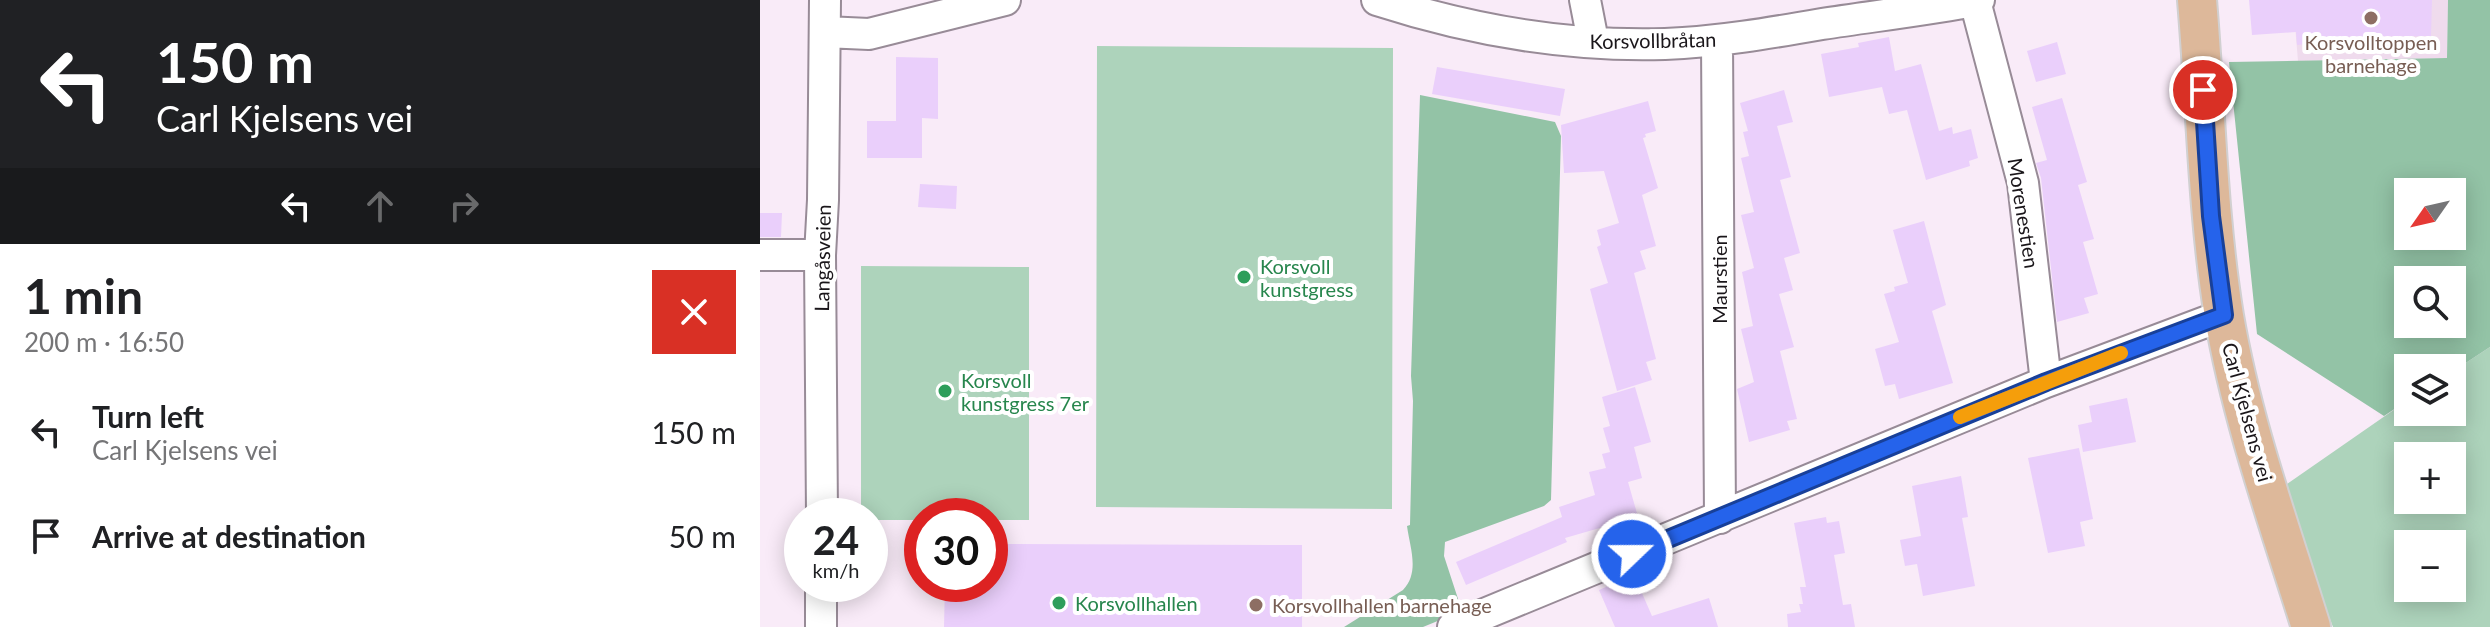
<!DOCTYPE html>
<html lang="en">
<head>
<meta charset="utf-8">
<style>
	body { margin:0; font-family:Lato,sans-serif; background:#f2f2f2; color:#202124; height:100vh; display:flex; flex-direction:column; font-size:30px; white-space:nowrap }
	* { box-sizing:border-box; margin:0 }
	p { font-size:26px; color:#757577 }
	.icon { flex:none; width:44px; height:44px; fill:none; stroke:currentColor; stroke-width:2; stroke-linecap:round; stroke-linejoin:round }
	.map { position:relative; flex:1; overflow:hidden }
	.panel { display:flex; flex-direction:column; background:#fff; width:760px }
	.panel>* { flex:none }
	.hud { background:#202124; color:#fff; overflow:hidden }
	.needle { width:52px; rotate:236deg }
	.buttons { position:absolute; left:1634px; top:178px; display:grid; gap:16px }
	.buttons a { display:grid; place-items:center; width:72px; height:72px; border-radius:0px; background:#fff; box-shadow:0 4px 20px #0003; font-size:40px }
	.speed { position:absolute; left:24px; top:498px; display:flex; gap:16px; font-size:40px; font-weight:700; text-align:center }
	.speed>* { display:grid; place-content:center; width:104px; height:104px; border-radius:50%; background:#fff; box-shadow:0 4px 20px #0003; line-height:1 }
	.speed small { font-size:20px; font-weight:400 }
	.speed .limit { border:12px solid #d22; background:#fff; color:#111 }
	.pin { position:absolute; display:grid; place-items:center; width:68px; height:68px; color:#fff; margin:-34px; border:4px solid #fff; border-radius:50%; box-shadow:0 2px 8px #0007 }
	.me { position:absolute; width:88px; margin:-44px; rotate:68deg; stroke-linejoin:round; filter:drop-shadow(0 0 6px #0008) }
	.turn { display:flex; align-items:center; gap:28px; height:168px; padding:0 24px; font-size:36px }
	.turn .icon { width:104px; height:104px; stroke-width:2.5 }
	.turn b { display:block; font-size:56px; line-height:68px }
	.lanes { display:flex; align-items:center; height:76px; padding:0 24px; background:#0003; justify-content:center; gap:40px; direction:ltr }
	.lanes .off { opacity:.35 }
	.round { display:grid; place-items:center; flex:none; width:84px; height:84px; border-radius:0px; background:#f2f2f2 }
	.summary { display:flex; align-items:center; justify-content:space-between; height:136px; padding:0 24px }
	h1 { font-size:48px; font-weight:700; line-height:60px }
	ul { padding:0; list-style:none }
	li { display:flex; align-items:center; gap:24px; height:104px; padding:0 24px }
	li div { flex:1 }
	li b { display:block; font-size:30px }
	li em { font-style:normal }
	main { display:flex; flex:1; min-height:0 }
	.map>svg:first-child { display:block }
	.built { fill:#efdbed }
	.green { fill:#add3bb; fill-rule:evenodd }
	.forest { fill:#93c3a6; fill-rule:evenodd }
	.building { fill:#eacffb }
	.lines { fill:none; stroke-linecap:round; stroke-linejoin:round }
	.minor-casing { stroke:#988b97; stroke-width:34 }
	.major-casing { stroke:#d1d0d1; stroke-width:42 }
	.minor { stroke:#fff; stroke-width:30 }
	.major { stroke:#ddb89a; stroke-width:38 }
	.route-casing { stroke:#184099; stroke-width:20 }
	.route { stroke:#2563eb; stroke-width:14 }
	.slow { stroke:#f59e0b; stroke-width:14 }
	.education-dot { fill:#8d6e63; stroke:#fff; stroke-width:3 }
	.leisure-dot { fill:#2e9e5b; stroke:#fff; stroke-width:3 }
	.labels { text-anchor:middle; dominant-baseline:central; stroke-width:8; stroke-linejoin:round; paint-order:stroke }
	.street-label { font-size:20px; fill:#1a161a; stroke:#fff }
	.education-label { font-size:20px; fill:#785e54; stroke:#fff }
	.leisure-label { font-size:20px; fill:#27864d; stroke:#fff; text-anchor:start }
</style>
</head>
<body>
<main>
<section class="panel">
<div class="hud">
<div class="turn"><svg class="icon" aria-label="left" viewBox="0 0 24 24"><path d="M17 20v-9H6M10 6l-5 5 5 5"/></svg><div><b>150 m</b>Carl Kjelsens vei</div></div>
<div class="lanes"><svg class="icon" aria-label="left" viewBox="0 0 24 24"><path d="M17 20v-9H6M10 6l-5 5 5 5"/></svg><svg class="icon off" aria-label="ahead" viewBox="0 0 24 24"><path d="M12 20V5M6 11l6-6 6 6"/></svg><svg class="icon off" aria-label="right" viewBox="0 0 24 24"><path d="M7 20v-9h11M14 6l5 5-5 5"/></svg></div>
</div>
<div class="summary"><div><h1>1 min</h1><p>200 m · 16:50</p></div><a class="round" style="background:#d93025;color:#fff"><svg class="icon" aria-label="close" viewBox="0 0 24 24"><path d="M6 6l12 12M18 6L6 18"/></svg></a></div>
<ul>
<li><svg class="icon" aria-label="left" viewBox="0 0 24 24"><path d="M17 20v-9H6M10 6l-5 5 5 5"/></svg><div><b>Turn left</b><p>Carl Kjelsens vei</p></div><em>150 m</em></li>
<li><svg class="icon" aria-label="arrive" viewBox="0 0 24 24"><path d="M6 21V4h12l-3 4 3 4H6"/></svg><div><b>Arrive at destination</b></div><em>50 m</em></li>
</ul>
</section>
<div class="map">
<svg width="1730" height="627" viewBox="0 0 1730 627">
	<rect width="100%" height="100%" fill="#f9ebf8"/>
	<path class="built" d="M1533,0h155l-1,58 -149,3z"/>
	<path class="green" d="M337,46l296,2 -1,461 -296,-2z
		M101,266l168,1v253h-39v-4h-68v4h-52v-4h-9z
		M1730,347v280h-157l-29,-76 -17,-67 121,-84v12h44v-40zM1648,456h44v44h-44zM1648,544h44v44h-44z"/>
	<path class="forest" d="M1688,0h42v347l-38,25v-4h-44v32l-24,16 -127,-82 -28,-272 218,-4zM1648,192h44v44h-44zM1648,280h44v44h-44z
		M660,95l135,27 6,14 -10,364 -7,6 -99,36 -1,14 18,55 -39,16h-79l59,-37c17,-18 7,-42 4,-64l3,-1 3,-124 -2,-25z"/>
	<path class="building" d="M1489,0h183l-1,36 -98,1 1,4 -37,4 -1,-13 -44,3z
		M1129,37l6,34 26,-7 18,67 13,-4 1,7 18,-5 7,29 -9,3 1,5 -44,14 -19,-70 -18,4 -7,-27 -53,10 -8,-43 38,-7 -1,-4z
		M1297,42l9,32 -30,8 -9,-31z
		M136,57l42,1v61l-16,-1v40h-55v-37h29z
		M677,67l128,22 -5,27 -128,-22z
		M1024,90l9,32 -16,4 14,51 -11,3 20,73 -16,5 9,32 -14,4 15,53 -14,4 17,68 -10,2 3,9 -41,12 -12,-53 17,-7 -13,-53 12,-3 -11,-54 12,-4 -13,-53 13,-3 -13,-54 8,-2 -6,-24 5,-1 -8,-28z
		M1302,98l25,84 -9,3 16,54 -11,3 15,52 -14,4 5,15 -32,9 -16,-144 -5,-15 11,-3 -15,-53z
		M888,101l8,30 -11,3 1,3 -3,1 15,50 -16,7 14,51 -16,5 6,18 -12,4 22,86 -10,3 6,18 -35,11 -27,-102 18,-6 -11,-36 4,-2 -4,-15 22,-7 -15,-52 -40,2 -3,-48z
		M160,184l37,2 -1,23 -38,-2z
		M0,213h22l-1,24h-21z
		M1164,221l22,84 -14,6 21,72 -54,16 -4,-15 -10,2 -10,-37 24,-7 -15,-48 11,-3 -1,-4 14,-4 -15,-53z
		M875,387l16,55 -17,5 8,31 -14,4 10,35 -73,21 2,4 -101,43 -10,-23 106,-45 -3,-10 36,-12 -6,-23 17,-4 -4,-14 8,-2 -7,-24 7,-2 -8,-29z
		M1367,398l9,44 -53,10 -5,-27 14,-3 -3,-16z
		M1319,448l14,71 -13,3 5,24 -37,7 -20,-95z
		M1201,476l7,41 -6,1 13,68 -52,10 -6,-32 -12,2 -5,-26 21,-4 -9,-50z
		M1066,517l1,6 12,-2 6,32 -11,2 9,50 8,-1 4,23h-67l-1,-13 14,-2 -2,-8h4l-3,-17h6l-12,-64z
		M230,544l312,1v82h-358l1,-43h45z
		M874,575l18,41 57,-18 9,29h-103l-16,-37z"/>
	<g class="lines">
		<defs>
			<path id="minor" d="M617,0c93,30 190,47 288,44 53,-2 105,-11 157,-20 52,-8 105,-14 157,-24
				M825,0l8,41
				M1215,1l48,182 23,199
				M65,32l44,2 136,-34
				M957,41l3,477
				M0,255h60
				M62,516l-2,-261 3,-55 2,-200
				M61,584v43
				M693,627l593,-245 178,-67"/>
			<path id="major" d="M1437,0c9,105 10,211 27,316 18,106 55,208 87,311"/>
		</defs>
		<use href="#minor" class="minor-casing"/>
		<use href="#major" class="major-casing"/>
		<use href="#minor" class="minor"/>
		<use href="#major" class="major"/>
	</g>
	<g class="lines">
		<defs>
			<path id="route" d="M872,554l414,-172 178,-67 -13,-99 -8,-126"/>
		</defs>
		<use href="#route" class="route-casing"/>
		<use href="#route" class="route"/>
		<path class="slow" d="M1200,417l161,-64"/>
	</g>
	<g class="education-dot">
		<circle cx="1611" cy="18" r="8"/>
		<circle cx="496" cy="605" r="8"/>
	</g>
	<g class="leisure-dot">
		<circle cx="484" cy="277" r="8"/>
		<circle cx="185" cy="391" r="8"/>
		<circle cx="299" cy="603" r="8"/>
	</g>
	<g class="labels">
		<g class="street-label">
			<text transform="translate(893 40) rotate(-1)">Korsvollbråtan</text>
			<text transform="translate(1264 213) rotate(81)">Morenestien</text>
			<text transform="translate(62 258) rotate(-89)">Langåsveien</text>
			<text transform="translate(959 279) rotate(-90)">Maurstien</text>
			<text transform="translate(1488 412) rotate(75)">Carl Kjelsens vei</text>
		</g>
		<g class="education-label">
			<text x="1611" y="42">Korsvolltoppen<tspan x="1611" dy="23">barnehage</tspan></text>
			<text x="512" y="605" text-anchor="start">Korsvollhallen barnehage</text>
		</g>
		<g class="leisure-label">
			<text x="500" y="266">Korsvoll<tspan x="500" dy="23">kunstgress</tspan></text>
			<text x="201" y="380">Korsvoll<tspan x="201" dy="23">kunstgress 7er</tspan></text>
			<text x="315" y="603">Korsvollhallen</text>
		</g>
	</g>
</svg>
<div class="buttons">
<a><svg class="needle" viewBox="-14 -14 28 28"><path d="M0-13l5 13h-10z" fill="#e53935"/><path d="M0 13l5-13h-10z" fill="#757577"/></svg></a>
<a><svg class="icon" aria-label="search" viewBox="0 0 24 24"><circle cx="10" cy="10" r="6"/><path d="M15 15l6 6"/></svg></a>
<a><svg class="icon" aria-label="layers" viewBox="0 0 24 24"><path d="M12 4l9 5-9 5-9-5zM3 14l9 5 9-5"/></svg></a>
<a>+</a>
<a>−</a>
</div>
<div class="speed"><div>24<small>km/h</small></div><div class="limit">30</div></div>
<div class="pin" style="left:1443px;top:90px;background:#d93025"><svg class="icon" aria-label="arrive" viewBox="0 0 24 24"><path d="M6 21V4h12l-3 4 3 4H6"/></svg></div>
<svg class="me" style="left:872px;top:554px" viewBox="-20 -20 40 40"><circle r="17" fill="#2563eb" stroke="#fff" stroke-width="3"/><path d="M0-11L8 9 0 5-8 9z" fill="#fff"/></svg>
</div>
</main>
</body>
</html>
